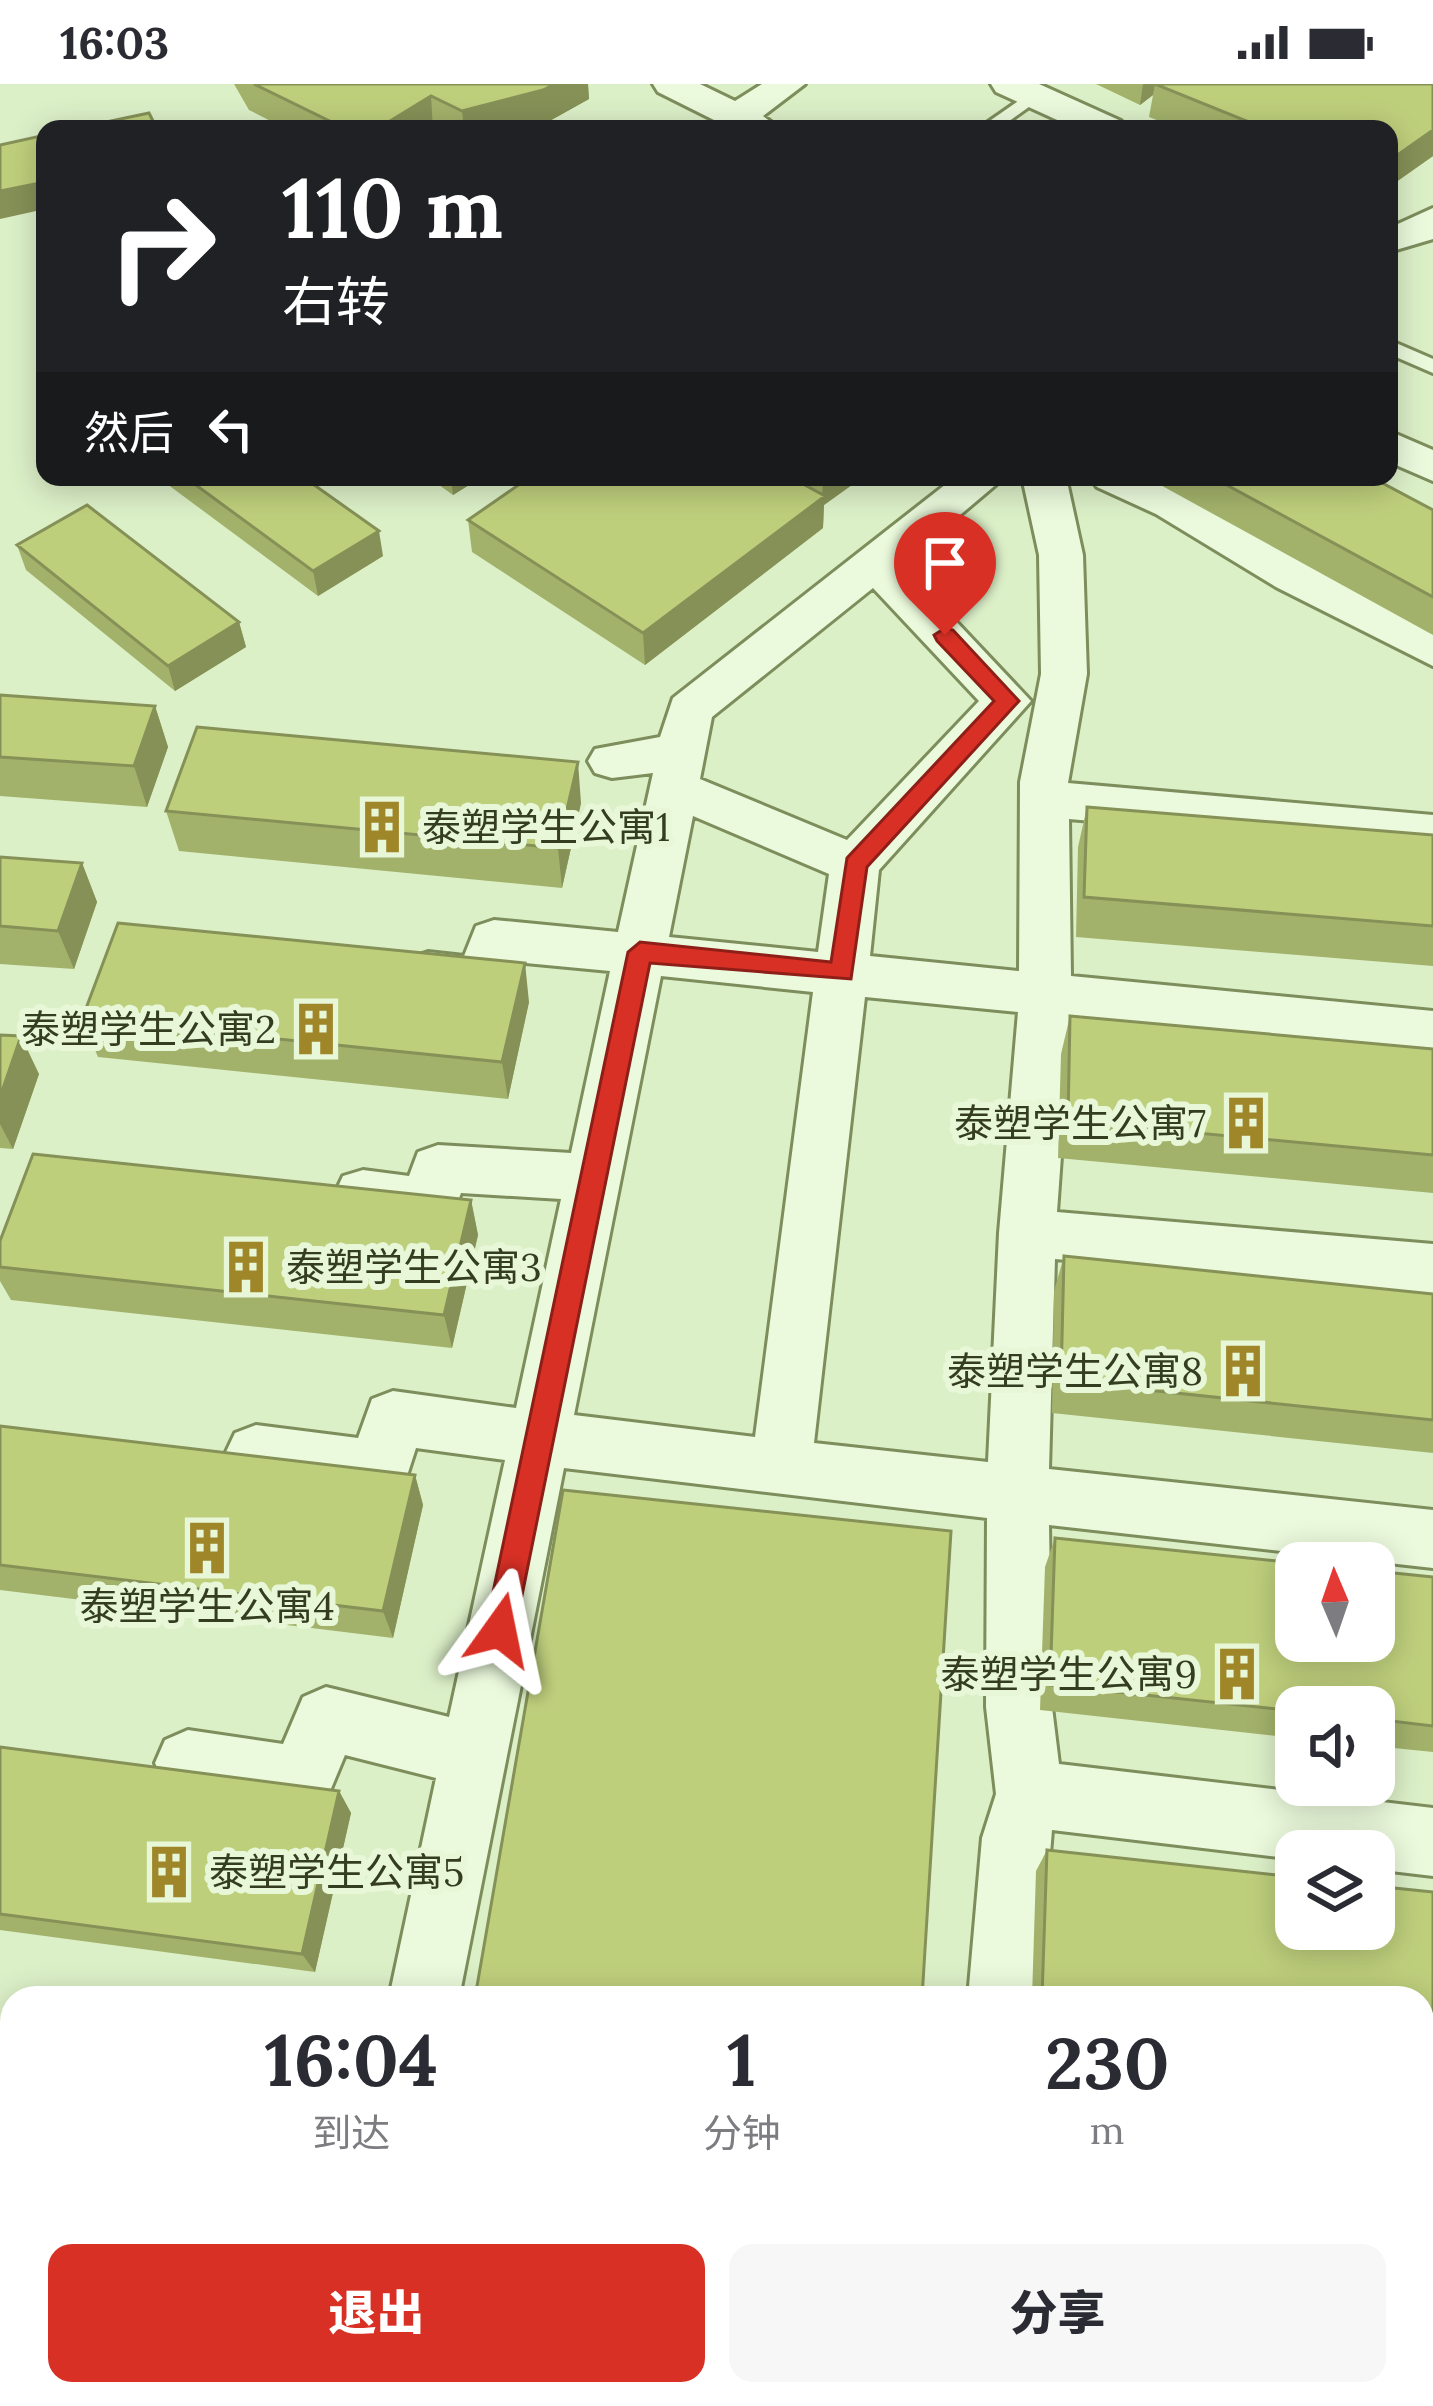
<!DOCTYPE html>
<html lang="zh">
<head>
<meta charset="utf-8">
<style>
	body { margin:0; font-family:Lora,"Noto Sans SC",serif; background:#f7f7f7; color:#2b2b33; height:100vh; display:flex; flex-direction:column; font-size:45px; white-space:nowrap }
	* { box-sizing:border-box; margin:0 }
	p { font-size:39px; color:#7c7c81 }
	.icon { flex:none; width:66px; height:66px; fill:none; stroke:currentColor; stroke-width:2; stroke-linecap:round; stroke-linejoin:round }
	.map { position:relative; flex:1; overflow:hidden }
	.panel { position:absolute; left:0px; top:1902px; width:1434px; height:420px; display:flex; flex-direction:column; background:#fff; border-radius:36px 36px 0 0; box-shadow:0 6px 30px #0003 }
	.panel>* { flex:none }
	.banner { position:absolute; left:36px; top:36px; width:1362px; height:366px; border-radius:24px; box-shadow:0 6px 30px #0003; background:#202124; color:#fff; overflow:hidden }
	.needle { width:78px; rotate:358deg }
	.tools { position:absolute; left:1275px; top:1458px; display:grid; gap:24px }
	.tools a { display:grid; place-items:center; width:120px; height:120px; border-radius:24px; background:#fff; box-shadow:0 6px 30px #0003; font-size:60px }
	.pin { position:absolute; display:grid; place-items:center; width:102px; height:102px; color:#fff; margin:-123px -51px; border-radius:50% 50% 50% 0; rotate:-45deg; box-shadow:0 0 12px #0007 }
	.pin .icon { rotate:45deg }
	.me { position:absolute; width:132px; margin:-66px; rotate:12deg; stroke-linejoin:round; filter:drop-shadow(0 0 9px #0008) }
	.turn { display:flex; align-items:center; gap:42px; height:252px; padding:0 48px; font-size:54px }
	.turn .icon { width:156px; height:156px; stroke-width:2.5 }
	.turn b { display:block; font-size:84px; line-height:102px }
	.then { display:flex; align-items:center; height:114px; padding:0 48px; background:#0003; gap:24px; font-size:45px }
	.eta { display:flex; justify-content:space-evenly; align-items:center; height:204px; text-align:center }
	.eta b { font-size:72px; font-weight:800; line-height:84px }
	.button { display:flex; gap:24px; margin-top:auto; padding:24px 48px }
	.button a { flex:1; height:138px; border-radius:24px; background:#d93025; color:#fff; font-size:48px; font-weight:800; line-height:138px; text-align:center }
	.button a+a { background:#f7f7f7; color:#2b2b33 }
	.status { display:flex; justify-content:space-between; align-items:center; height:84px; padding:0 60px; background:#fff; direction:ltr }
	.status svg { height:33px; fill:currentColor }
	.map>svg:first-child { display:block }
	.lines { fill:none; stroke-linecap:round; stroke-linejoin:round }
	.lane-casing { stroke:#7d8d5c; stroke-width:6 }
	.street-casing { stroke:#7d8d5c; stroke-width:6 }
	.lane { fill:#ebfadc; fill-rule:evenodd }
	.street { fill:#ebfadc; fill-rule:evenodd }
	.wall { fill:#a3b26b }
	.shaded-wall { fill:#859157 }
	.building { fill:#becf7c; stroke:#859157; stroke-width:3 }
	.route { fill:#d93025; stroke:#8d1f18; stroke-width:3 }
	.labels { text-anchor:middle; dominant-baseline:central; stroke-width:12; stroke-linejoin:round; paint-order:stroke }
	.poi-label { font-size:39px; fill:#353d20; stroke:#e7f7d8; text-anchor:end }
</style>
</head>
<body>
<div class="status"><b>16:03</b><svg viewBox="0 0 49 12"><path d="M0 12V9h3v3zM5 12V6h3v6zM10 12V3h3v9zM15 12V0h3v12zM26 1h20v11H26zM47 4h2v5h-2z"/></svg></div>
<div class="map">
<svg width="1433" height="2322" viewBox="0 0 1433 2322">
	<rect width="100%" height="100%" fill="#dcf0c8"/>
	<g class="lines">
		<defs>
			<path id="lane" d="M1034,6l9,5 -3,4 -42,30h-20z
				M1389,256l44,19v14l-44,-19z"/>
			<path id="street" d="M653,0h47l35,17 27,-17h43l-42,32 17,13h-48l-74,-37z
				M991,0h48l82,37 6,8h-50l-81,-37z
				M1433,124v31l-44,13v-24z
				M1389,347l44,19v31l-44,-19z
				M955,393h50l-103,87 129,137 -152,169 -9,86 149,15 1,-189 21,-108 -2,-119 -17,-78h44l17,78 4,119 -19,109 365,32v36l-364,-32 2,157 362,35v42l-362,-36 -14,195 376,32v50l-378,-35 -6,210 384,41v58l-384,-43 3,182 7,57 374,44v68l-59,-7v-18h-78v8l-244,-29 -14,168h-70l14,-160 14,-44 -10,-87 1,-189 -423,-50 -105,530h-70l47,-220 -91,-23 -20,48c-39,16 -120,-1 -160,-17l-10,-23 10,-23 23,-10 95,14 20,-47 23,-10 123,30 56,-257 -89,-12 -13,40c-39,14 -129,-2 -168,-17l-9,-19 9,-19 21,-8 102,13 14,-39 21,-8 123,17 45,-209 -100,-6 -10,26c-33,11 -75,2 -108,-9l-8,-17 8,-17 20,-6 46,6 9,-24 20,-7 133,8 39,-182 -95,-9 -12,30c-29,10 -64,4 -93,-6l-8,-14 8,-14 18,-6 36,4 12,-30 18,-6 124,12 35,-159 -41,5 -17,-5 -7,-12 7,-12 65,-12 13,-39zM873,504l106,113 -132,139 -147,-61 12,-62zM693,732l136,58 -11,78 -149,-15zM661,892l152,16 -58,445 -181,-22zM865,913l153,15 -19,221 -11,229 -174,-19z
				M1090,393h60l283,152v37l-157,-79 -120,-73 -59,-27z
				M1422,2012h11v72h-11z"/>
		</defs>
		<use href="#lane" class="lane-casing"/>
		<use href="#street" class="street-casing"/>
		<use href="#lane" class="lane"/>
		<use href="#street" class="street"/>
	</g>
	<path class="wall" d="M234,0h354l1,15 -43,24 -25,6h-235l-37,-19z
		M1096,0h337v72l-44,31v-58h-210l-30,-12 4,-22 -13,10z
		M165,393h138l80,79 -65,40 -151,-112z
		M428,393h54l-29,18z
		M530,393h333l-39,28 -1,23 -178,137 -173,-113 -4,-32z
		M1146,393h225l62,33v125z
		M17,461l222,77 7,25 -71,44 -149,-121z
		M0,611l155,11 13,41 -21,60 -147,-11z
		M581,719l-19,85 -383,-37 -13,-40z
		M1087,723l346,28v131l-357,-29 2,-90z
		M0,773l82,6 15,39 -23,67 -74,-5z
		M529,918l-21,97 -410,-42 -16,-38z
		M1070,932l363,33v144l-375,-35 3,-104z
		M0,951l39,39 -26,75 -13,-1z
		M471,1116l7,35 -26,113 -441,-48 -11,-19v-40z
		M1064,1172l369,38v159l-381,-40 2,-122z
		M0,1342l415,49 8,30 -30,133 -393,-48z
		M1055,1454l378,39v175l-59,-6v-39h-78v31l-256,-28 5,-143z
		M0,1663l339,44 12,22 -36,159 -315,-42z
		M1047,1766l386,42v193l-11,-1v-86h-390l4,-127z
		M476,1908l446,6h-444z"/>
	<path class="shaded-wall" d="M555,0h33l1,15 -43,24 -25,6h-57l-2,-18z
		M1143,0h26h-14l-2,11 -13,10z
		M431,12l2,33h-56z
		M1433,46v26l-44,31v-26z
		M45,98v27l-45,10v-28z
		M451,393h31l-29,18z
		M829,393h34l-39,28 -1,23 -178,137 -2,-32 179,-135 1,-17z
		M379,447l4,25 -65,40 -5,-25z
		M239,538l7,25 -71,44 -7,-25z
		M155,622l13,41 -21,60 -13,-41z
		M578,678l3,41 -19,85 -4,-40z
		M82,779l15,39 -23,67 -16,-38z
		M525,879l4,39 -21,97 -6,-37z
		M21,952l18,38 -26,75 -13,-25v-27z
		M471,1116l7,35 -26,113 -8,-33z
		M415,1391l8,30 -30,133 -10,-27z
		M339,1707l12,22 -36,159 -13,-18z"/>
	<path class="building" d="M254,0h301l-12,6 -81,21 -31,-15 -54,33h-31z
		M1155,0h278v46l-44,31v-32h-123z
		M149,29l8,16h-84z
		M45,51v47l-45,9v-46z
		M185,393h118l76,54 -66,40z
		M530,393h260l35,19 -182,137 -175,-113z
		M1212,393h159l62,33v87z
		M87,421l152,117 -71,44 -151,-121z
		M0,611l155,11 -21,60 -134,-9z
		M197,643l381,35 -20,86 -392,-37z
		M1087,723l346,28v91l-349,-29z
		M0,773l82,6 -24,68 -58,-5z
		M118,839l407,40 -23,99 -420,-43z
		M1070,932l363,33v106l-365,-34z
		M0,951l21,1 -21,61z
		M33,1070l438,46 -27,115 -444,-48v-26z
		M1064,1172l369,38v126l-372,-39z
		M0,1342l415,49 -32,136 -383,-46z
		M563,1406l388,41 -29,467h-396l-50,-6z
		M1055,1454l241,25v78h78v-70l59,6v149l-59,-7v-12h-78v4l-246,-26z
		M0,1663l339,44 -37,163 -302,-40z
		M1047,1766l249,27v52h78v-43l59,6v175l-11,-1v-68h-380z
		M40,2310h721v12h-725z
		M973,2318l28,4h-29z"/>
	<path class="route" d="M945,544l8,2 66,71 -152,166 -16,112 -201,-16 -135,667 -4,10 -11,5 -11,-5 -4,-10 143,-678 12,-10 191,20 16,-104 147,-157 -57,-60 -3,-6z"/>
	<defs>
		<symbol id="building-bare" viewBox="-9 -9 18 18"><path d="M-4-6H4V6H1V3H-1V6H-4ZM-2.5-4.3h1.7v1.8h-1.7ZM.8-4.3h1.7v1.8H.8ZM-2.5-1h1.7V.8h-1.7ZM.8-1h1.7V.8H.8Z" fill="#9e8629" stroke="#e7f7d8" stroke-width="2.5" paint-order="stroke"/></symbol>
	</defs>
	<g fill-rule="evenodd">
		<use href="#building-bare" x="344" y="705" width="76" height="76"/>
		<use href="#building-bare" x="278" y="907" width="76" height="76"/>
		<use href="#building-bare" x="1208" y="1001" width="76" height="76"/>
		<use href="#building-bare" x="208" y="1145" width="76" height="76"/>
		<use href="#building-bare" x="1205" y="1249" width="76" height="76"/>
		<use href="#building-bare" x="169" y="1426" width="76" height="76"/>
		<use href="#building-bare" x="1199" y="1552" width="76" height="76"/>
		<use href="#building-bare" x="131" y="1750" width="76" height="76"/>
	</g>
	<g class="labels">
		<g class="poi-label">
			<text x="422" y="743" text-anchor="start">泰塑学生公寓1</text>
			<text x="276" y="945">泰塑学生公寓2</text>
			<text x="1206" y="1039">泰塑学生公寓7</text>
			<text x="286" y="1183" text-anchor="start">泰塑学生公寓3</text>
			<text x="1203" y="1287">泰塑学生公寓8</text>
			<text x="207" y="1522" text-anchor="middle">泰塑学生公寓4</text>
			<text x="1197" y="1590">泰塑学生公寓9</text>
			<text x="209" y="1788" text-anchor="start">泰塑学生公寓5</text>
		</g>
	</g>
</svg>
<div class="tools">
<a><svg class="needle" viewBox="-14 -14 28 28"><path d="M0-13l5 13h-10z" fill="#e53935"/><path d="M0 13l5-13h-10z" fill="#7c7c81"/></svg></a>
<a><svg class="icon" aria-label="sound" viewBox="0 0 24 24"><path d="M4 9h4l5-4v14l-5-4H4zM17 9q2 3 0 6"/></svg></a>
<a><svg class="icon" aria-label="layers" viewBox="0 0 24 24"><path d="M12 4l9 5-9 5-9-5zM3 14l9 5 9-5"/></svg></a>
</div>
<div class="pin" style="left:945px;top:551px;background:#d93025"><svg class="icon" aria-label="arrive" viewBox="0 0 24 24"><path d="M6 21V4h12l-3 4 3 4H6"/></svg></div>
<svg class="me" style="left:500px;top:1546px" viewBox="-20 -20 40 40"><path d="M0-17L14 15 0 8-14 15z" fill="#d93025" stroke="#fff" stroke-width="4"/></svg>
<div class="banner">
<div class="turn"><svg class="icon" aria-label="right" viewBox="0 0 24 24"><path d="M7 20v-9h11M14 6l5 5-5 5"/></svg><div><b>110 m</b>右转</div></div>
<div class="then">然后<svg class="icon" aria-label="left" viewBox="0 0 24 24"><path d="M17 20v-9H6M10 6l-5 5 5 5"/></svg></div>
</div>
<section class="panel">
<div class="eta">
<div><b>16:04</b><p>到达</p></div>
<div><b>1</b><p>分钟</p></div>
<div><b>230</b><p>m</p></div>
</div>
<div class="button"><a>退出</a><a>分享</a></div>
</section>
</div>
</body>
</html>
